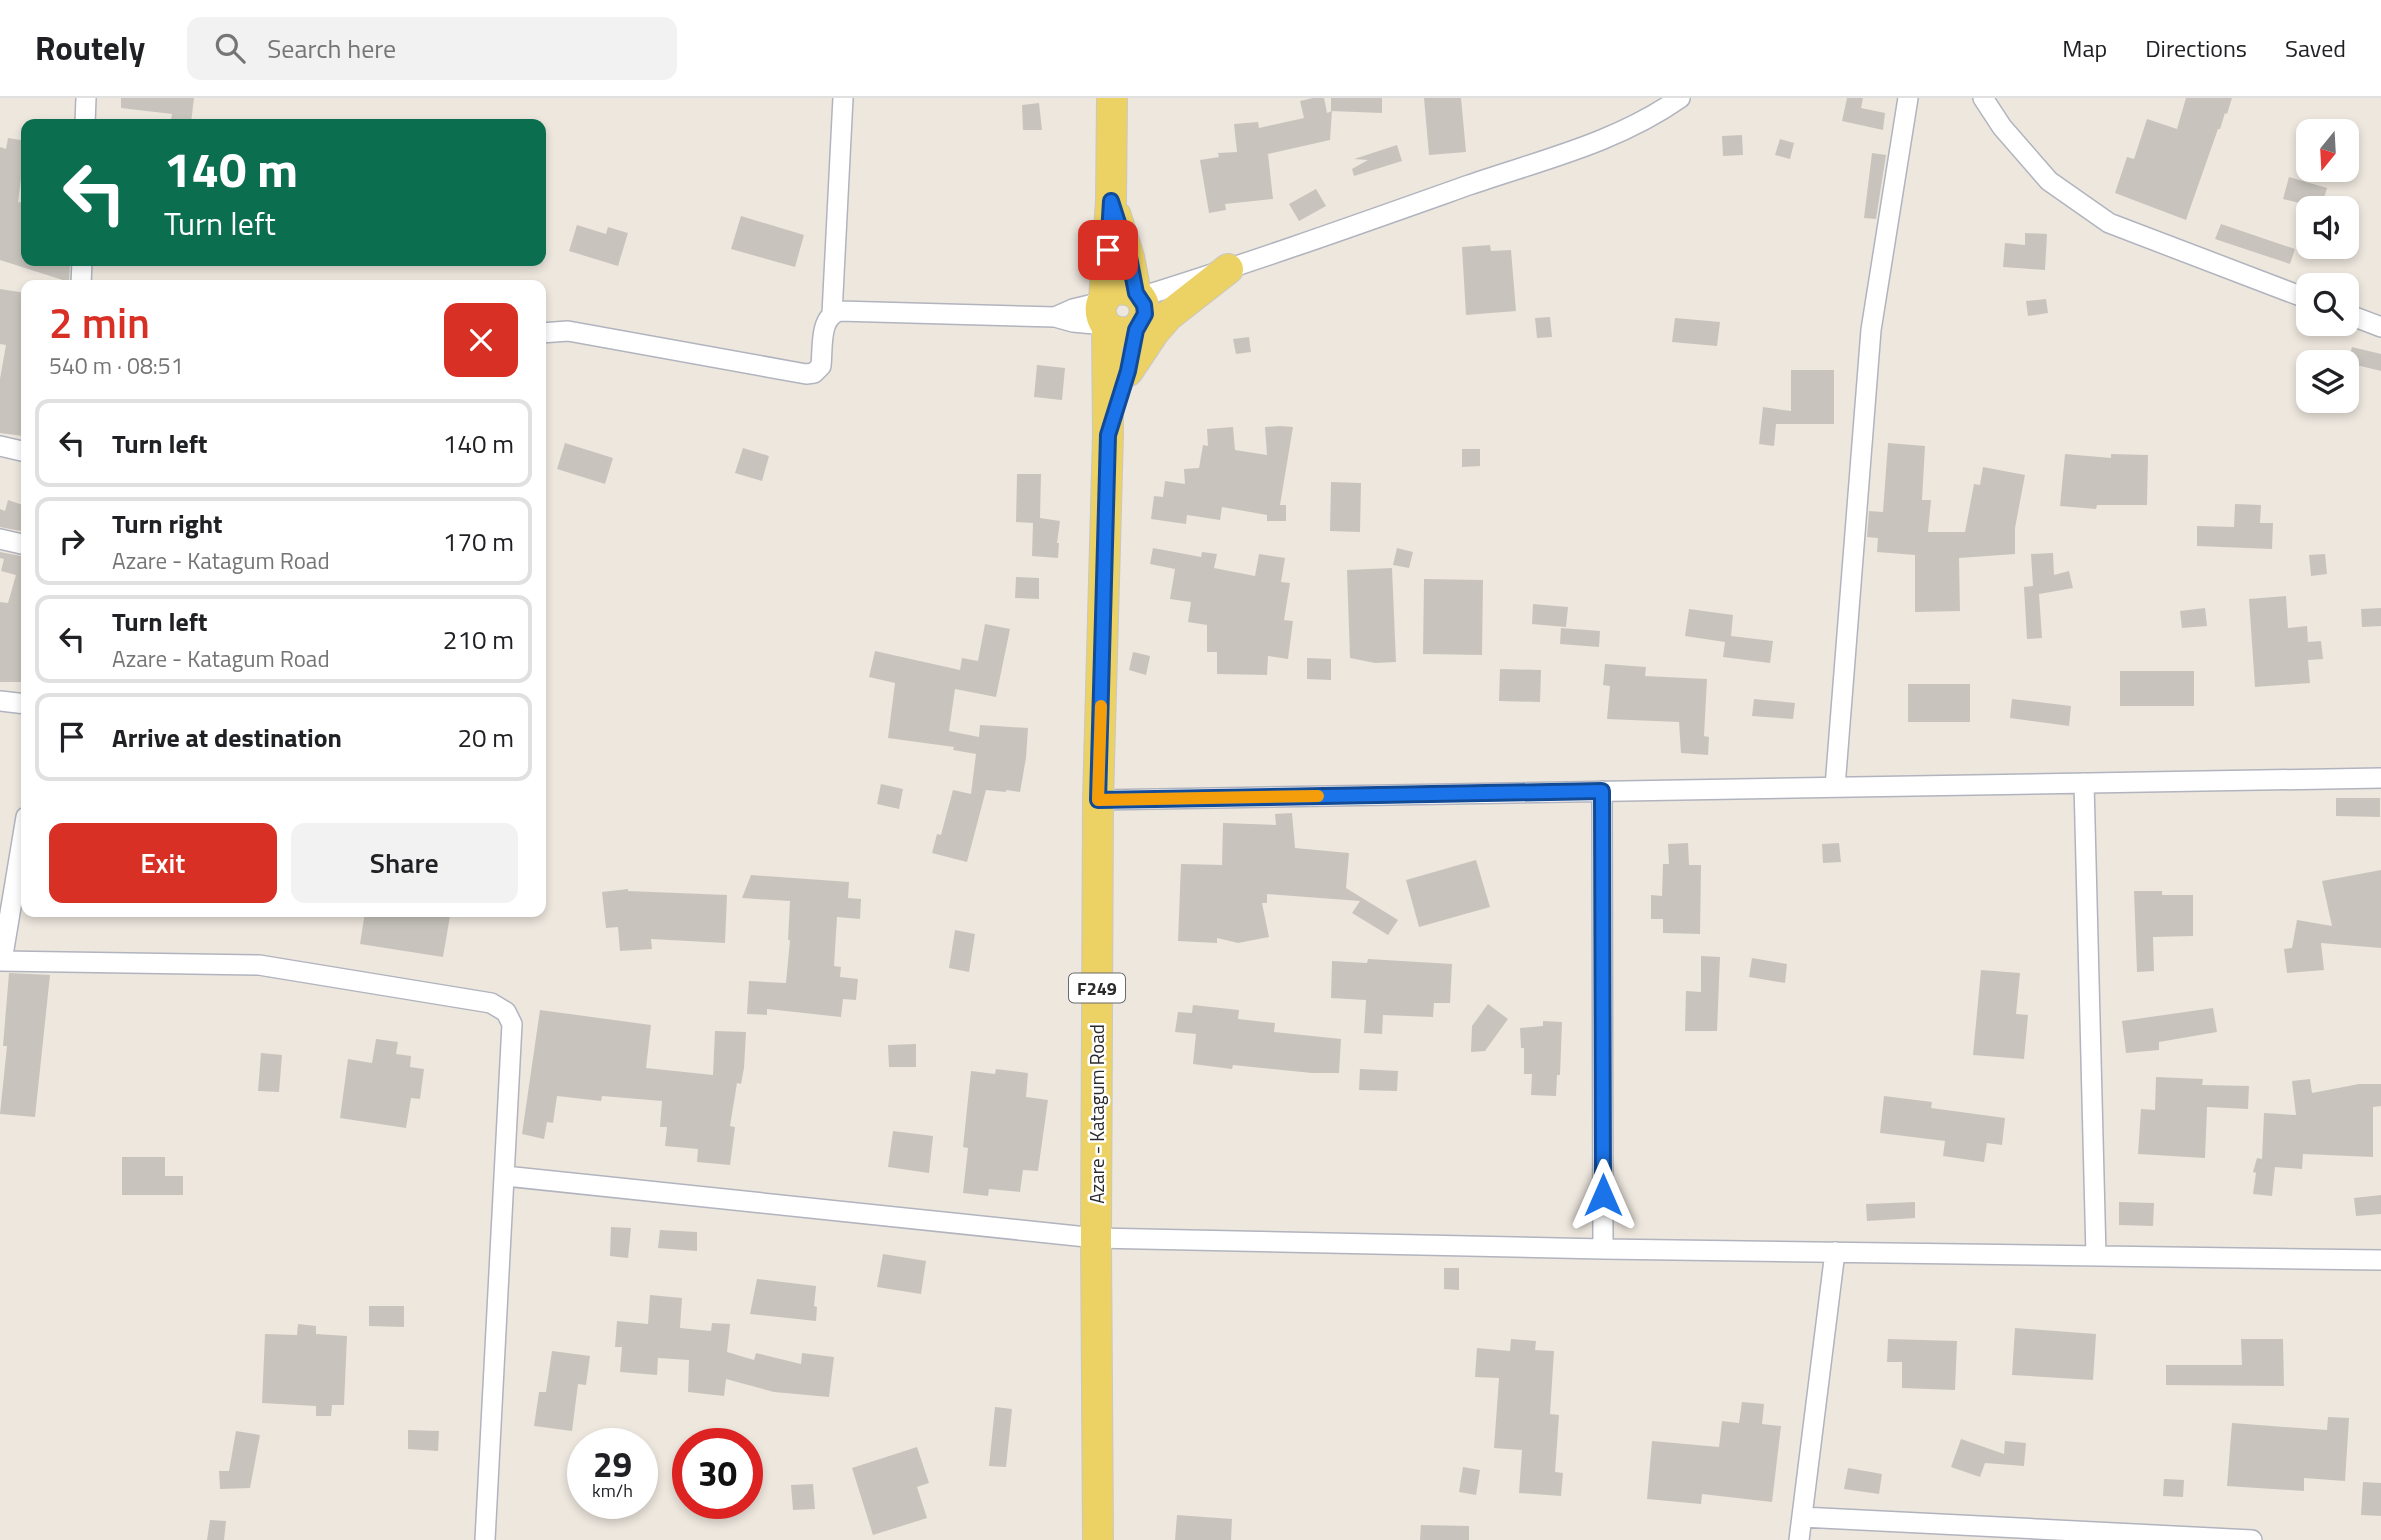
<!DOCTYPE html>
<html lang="en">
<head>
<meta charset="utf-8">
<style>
	body { margin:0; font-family:"Titillium Web",sans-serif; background:#f2f2f2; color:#202124; height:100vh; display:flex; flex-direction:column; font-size:26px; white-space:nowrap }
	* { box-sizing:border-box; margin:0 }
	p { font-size:23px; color:#757577 }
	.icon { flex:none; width:38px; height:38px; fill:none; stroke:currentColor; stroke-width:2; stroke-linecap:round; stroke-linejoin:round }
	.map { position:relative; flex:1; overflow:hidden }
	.details { position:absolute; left:21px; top:182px; width:525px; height:637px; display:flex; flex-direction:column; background:#fff; border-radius:14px; box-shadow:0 4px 10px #0003 }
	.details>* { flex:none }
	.hud { position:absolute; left:21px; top:21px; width:525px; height:147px; border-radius:14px; box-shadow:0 4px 10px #0003; background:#0b6e4f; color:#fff; overflow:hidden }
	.needle { width:46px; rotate:198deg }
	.buttons { position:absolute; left:2296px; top:21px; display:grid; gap:14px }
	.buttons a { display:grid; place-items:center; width:63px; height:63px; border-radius:14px; background:#fff; box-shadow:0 4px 10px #0003; font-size:35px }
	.speed { position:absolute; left:567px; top:1330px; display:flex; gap:14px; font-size:35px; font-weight:700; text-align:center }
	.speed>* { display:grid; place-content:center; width:91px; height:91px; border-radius:50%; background:#fff; box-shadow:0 4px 10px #0003; line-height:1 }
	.speed small { font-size:18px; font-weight:400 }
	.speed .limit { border:10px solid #d22; background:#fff; color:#111 }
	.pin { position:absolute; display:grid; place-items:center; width:60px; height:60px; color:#fff; margin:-30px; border-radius:14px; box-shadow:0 4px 10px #0006 }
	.me { position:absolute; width:77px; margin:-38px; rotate:0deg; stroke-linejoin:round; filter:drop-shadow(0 0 5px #0008) }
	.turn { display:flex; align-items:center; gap:24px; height:147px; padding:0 28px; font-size:32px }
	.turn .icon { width:91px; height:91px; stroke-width:2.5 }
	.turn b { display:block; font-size:49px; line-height:60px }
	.round { display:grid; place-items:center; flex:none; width:74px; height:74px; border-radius:14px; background:#f2f2f2 }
	.overview { display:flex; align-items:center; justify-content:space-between; height:119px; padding:0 28px }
	h1 { font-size:42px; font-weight:600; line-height:52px; color:#d93025 }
	.action { display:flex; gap:14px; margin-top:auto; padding:14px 28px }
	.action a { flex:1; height:80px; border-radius:14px; background:#d93025; color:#fff; font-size:28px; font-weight:600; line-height:80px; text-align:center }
	.action a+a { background:#f2f2f2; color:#202124 }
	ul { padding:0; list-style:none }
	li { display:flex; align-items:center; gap:21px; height:88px; margin:0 14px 10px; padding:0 14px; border:4px solid #e0e0e0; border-radius:14px }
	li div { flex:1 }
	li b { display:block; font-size:26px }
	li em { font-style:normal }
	header { display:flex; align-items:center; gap:42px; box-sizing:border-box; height:98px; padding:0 35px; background:#fff; border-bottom:2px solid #e0e0e0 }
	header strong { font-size:33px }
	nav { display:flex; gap:38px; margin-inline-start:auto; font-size:24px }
	.search { width:490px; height:63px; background:#f2f2f2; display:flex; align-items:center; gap:18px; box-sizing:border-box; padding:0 24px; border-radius:14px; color:#757577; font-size:26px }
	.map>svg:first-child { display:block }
	.building { fill:#c8c4bd }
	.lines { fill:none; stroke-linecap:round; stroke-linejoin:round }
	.minor-casing { stroke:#b1b4be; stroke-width:22 }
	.primary-casing { stroke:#c8c8c8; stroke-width:32 }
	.minor { stroke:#fff; stroke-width:19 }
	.primary { stroke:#ecd164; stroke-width:30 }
	.route-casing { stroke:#114b97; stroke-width:18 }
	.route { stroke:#1a73e8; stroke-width:12 }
	.slow { stroke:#f59e0b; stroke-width:12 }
	.labels { text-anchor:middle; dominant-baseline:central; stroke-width:5; stroke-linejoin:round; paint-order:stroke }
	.shield { fill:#fff; stroke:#6b6b6b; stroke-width:2 }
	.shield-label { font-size:18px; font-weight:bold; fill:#2b2b2b }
	.street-label { font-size:19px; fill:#2b2b2b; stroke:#fff }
</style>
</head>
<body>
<header>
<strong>Routely</strong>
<div class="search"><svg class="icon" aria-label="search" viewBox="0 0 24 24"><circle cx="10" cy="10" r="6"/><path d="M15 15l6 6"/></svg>Search here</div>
<nav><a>Map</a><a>Directions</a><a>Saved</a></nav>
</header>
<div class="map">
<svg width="2381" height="1442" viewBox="0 0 2381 1442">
	<rect width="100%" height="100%" fill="#ede7de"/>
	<path class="building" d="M121,0h73l-3,25 -20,-3 1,-6 -51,-6z
		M1313,0h11l3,15 5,-2 -2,29 -62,14 5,45 -48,5 1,6 -17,3 -9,-53 19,-3 -1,-4 19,-1 -3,-28 24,-2 1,6 45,-10 -4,-17z
		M1331,0h51v15l-51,-2z
		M1424,0h37l5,54 -37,3z
		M1847,0h16l-2,10 24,5 -2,17 -41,-9z
		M2186,0h46l-5,16 -2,-1 -5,16h-2l-32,91 -71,-27 12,-36 7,2 13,-40 30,10z
		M1039,5l3,27h-19l-1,-25z
		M1742,37l1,20 -20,1 -1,-20z
		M8,40l18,3v30h-4l-4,31 8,1v58h44l-1,21 -69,-22v-113l6,2z
		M1780,41l14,4 -4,16 -15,-4z
		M1397,47l5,16 -48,15 -2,-7 16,-9 -14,-1z
		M1872,55l14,2 -10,64 -12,-1z
		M2289,79l38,11 -6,20 -38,-9z
		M1316,91l10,17 -27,15 -10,-17z
		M741,118l63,19 -9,32 -64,-18z
		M2221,126l74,25 -5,15 -75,-25z
		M577,127l29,9 2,-7 20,6 -10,33 -49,-15z
		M2025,135l22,1 -2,36 -42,-3 2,-24 20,2z
		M1490,147l1,6 20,-1 5,61 -50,4 -4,-68z
		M0,191l26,4v121l-3,22 -23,-3v-54l6,-34 -6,-1z
		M2046,201l2,14 -20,3 -2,-15z
		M1550,219l2,20 -15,1 -2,-20z
		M1675,220l45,4 -3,24 -45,-4z
		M1249,239l2,15 -15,2 -3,-15z
		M2352,249l29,7v17l-33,-8z
		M1037,267l28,3 -3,32 -28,-3z
		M1791,272h43v54h-58l-2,22 -15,-2 4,-37 28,4z
		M1280,328l13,1 -13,78h6v16h-19v-6l-45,-8 -2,13 -33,-5 -1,9 -35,-5 3,-23 9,1 2,-16 20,3 -1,-15 15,-1 4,-23 5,1 -1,-17 26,-2 2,23 32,5 -2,-28z
		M565,345l48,15 -8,26 -48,-15z
		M1888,345l37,3 -3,54h9l-3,32h37l9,-48 6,1 3,-18 42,8 -10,53v26l-56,4 1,53 -45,1v-57l-38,-3 1,-14 -11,-1 2,-26 14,1z
		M743,350l26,8 -7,25 -27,-8z
		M1462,351h18v17l-18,1z
		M2065,356l46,4v-4l37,1 -1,50h-50l-1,4 -36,-3z
		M1017,376h24l-1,44 20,3 -3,22h2l-1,15 -26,-2 1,-33 -17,-1z
		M1331,384l30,1 -1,49 -30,-1z
		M8,402l18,6v26l-26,-5v-18l5,2z
		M2235,406l26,1 -1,18h13l-1,26 -75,-3v-20l37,1z
		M1153,450l48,9 1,-5 15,2 -3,14 41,8 4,-22 26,4 -4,24 9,1 -6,37 9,1 -5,38 -20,-3 -1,19 -50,-1v-22h-10v-27l-19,-3 3,-20 -21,-3 5,-30 -25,-5z
		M1397,450l16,4 -4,16 -16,-3z
		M0,454l26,5v125h-26v-80l8,1 8,-28 -15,-4 3,-12 -4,-1z
		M2053,455l1,22 15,-4 4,17 -34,6 3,44 -15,1 -3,-52 9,-1 -2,-32z
		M2325,456l2,20 -16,2 -2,-21z
		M1392,470l4,94 -21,1 -25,-5 -3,-88z
		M1016,479l23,1v21l-24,-1z
		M1424,481l59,1 -1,75 -59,-1z
		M2286,498l2,32 19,-2 1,16 13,-1 2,18 -15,1 2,23 -55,4 -6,-88z
		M1533,506l35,3 -2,20 -34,-3z
		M2205,510l2,18 -25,2 -2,-17z
		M2381,510v18l-19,1 -1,-18z
		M1689,511l44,6 -2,21 42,5 -3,22 -47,-6 2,-15 -40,-6z
		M985,526l25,5 -14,68 -41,-8 -6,42 30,6 1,-12 48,3 -2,30 -6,34 -14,-2v2l-20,-2 -19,72 -35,-9 5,-19 4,1 12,-45 18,4 5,-40 -23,-4 1,-3 -66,-9 7,-55 -26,-6 6,-26 85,19 2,-12 16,3z
		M1561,530l39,3 -1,16 -39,-3z
		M1133,554l17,4 -4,19 -17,-5z
		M1307,560l24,1v21l-24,-1z
		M1605,566l41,3 -1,9 62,3 -3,57 5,1 -1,18 -27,-2 -2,-31 -72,-3 3,-33 -7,-1z
		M1500,571l41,1 -1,32 -41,-1z
		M2120,573h74v35h-74z
		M1908,586h62v38h-62z
		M1754,601l41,4 -2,16 -41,-3z
		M2012,601l59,7 -2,20 -59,-8z
		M881,686l22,5 -4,20 -22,-5z
		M2336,700h44v19l-44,-1z
		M1292,715l3,35 54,5 -3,35 52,32 -10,15 -36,-22 8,-12 -93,-7v9h-5l7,34 -31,6 -21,-5v5l-39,-2 3,-77 41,1 1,-42 53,2 -1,-11z
		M1688,745l1,22h12l-1,69 -37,-1v-14h-12v-24l11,1 1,-32h6l-1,-20z
		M1839,745l2,19 -18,1 -1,-19z
		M1476,762l14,47 -71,20 -13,-47z
		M2381,772v78l-60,-5 3,27 -37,3 -3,-24 8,-1 5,-28 35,6 -10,-45z
		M751,777l98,7 -1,16 13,1 -1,20 -23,-2 -3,49 7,1 -1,10 18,2 -2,21 -13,-1 -2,18 -74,-8v6l-20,-1 2,-33 37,2 4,-43h-2l2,-39 -48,-3z
		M628,791v2l99,4 -2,48 -74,-4 1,10 -32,2 -2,-24 -12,1 -4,-36z
		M2134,793h28v4h31v41l-40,1 1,34 -17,1z
		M365,814h60l25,4 -7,41 -83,-13z
		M955,832l20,4 -6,38 -20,-4z
		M1701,858l19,1 -3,74h-32l1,-40 15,1z
		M1752,860l35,6 -2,19 -36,-6z
		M1368,861l84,5 -2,39h-16l-1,14 -50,-2 -1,19 -18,-1 2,-33 -35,-2 1,-37 35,2z
		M1981,872l39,3 -4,41 12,1 -4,44 -51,-4z
		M9,875l41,2 -15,142 -35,-3 7,-68h-4z
		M1488,906l20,15 -23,32 -14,1 1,-26z
		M1193,907l46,5 -1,9 37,4 -1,9 67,7 -2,34h-27l-79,-8 -1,4 -39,-5 3,-30 -21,-2 3,-20 14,1z
		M2213,910l4,24 -58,10v8l-33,3 -4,-32z
		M540,912l111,15 -5,43 67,7 2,-44 31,1 -2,36 -3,16 -4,-1 -7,43 5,1 -5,38 -33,-3 1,-13 -33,-3 2,-19h-7l2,-26 -60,-5 -1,5 -44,-5 -4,27 -6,-1 -3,17 -22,-5z
		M1543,923l19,1 -2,53h-3l-1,21 -25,-1 1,-21h-8v-26h-3l-1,-20 23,-2z
		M376,941l22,3 -2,12 15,2 -1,11 14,2 -4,30 -9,-1 -5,30 -66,-10 8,-59 24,4z
		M916,946v23h-27l-1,-22z
		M261,955l21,2 -3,37 -21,-1z
		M996,971l32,4 -2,24 22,3 -10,71 -15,-1 -3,22 -31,-3 -1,7 -25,-3 5,-45 -5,-1 8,-76 24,3z
		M1360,971l38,2 -1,20 -38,-1z
		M2156,979l47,2 -1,6 47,1 -1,23 -41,-2 -2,51 -67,-4 3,-45 14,1z
		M2310,981l2,14 47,-9h22v22l-8,1v50l-70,-3 -1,15 -27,-2 -3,29 -19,-2 3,-21 -3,-1 4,-14 5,1 2,-46 32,2 -4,-34z
		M1884,998l48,6 -1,6 74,10 -3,27 -15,-2 -3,19 -41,-6 2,-15 -65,-8z
		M893,1033l40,5 -4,37 -41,-6z
		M122,1059h43v19h18v19h-61z
		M2381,1097v19l-25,2 -2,-18z
		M1915,1104v16l-48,3 -1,-17z
		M2119,1104l35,1 -1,23 -34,-1z
		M611,1129l20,1 -3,30 -18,-2z
		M660,1132l37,2v19l-39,-3z
		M883,1156l43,7 -5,33 -44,-7z
		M1444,1170h15v22l-15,-1z
		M757,1181l59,7 -2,20 3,1 -1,14 -66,-7z
		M650,1197l32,3 -2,30 31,3 1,-8 18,1 -3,28 27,8 2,-7 45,11 1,-11 32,4 -5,40 -55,-5 -48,-13 -2,17 -36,-4 1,-32 -31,-2 -1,17 -37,-3 2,-25h-7l2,-26 31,3z
		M369,1208h35v21l-35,-1z
		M298,1226l18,2v8l31,2 -3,69h-12l-1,11h-15v-10l-54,-3 3,-69 32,1z
		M2015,1230l81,6 -3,46 -81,-5z
		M1511,1241l25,2 -1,9 19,1 -4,63 9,1 -4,57 8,1 -2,23 -42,-3 3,-43 -28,-2 5,-70 -24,-1 2,-29 33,3z
		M1888,1241l69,2 -2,49 -53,-2v-26h-15z
		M2241,1241h42l1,47 -118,-1v-20h76z
		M552,1253l38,5 -4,29 -8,-1 -6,47 -38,-5 5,-34h7z
		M1742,1304l22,2 -2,20 19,2 -9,76 -70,-8 -1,10 -54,-5 5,-58 67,6 3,-26 17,2z
		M995,1309l17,2 -6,58 -17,-1z
		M2328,1319l21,1 -4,63 -41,-3v13l-77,-5 5,-63 95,7z
		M408,1332l31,1 -1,20 -30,-2z
		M236,1333l24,4 -10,53 -30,1 -1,-18h10z
		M1961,1341l43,15 1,-13 21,2 -2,23 -39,-3 -5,14 -29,-10z
		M917,1349l12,36 -12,4 10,31 -54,17 -21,-67z
		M1463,1369l17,3 -4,25 -17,-3z
		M1848,1370l34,6 -3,20 -35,-5z
		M2164,1381l20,1 -1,17 -20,-1z
		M2363,1384l18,1v33l-20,-1z
		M813,1386l2,25 -22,1 -2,-25z
		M1177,1417l55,4 -1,21h-56z
		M210,1422l16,1 -2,19h-17z
		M1421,1427l48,1v14h-49z"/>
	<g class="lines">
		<defs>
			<path id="minor" d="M1983,0l19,29 47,54 60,42 199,76
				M85,26l1,-26
				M81,187l1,-24
				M1140,199c110,-34 219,-73 329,-112 72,-25 147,-42 211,-87
				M832,216l11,-216
				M2347,216l34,13
				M1055,219l18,-8 29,-7
				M541,235l27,-2 238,43 8,-1 7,-7c2,-19 -2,-48 18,-55l216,6 18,5 32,3
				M0,348l26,6
				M0,441l26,6
				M0,603l26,3
				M2084,685l12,473
				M1835,689l36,-457 37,-232
				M1602,693l1,458
				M1098,702l1283,-22
				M0,863l259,4 232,38 15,9 6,12 -27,516
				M2,863l24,-144
				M505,1078l591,62 507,11 778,11
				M1802,1419l450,23
				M1799,1442l36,-288"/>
			<path id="primary" d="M1116,118l13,41 7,36
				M1104,202l7,-99 1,-103
				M1128,273l26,-39 14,-16 60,-47
				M1098,1442l-2,-302 2,-438 10,-365 -1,-108c-8,-11 -10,-25 3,-34 4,-3 11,-4 16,-3 33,5 19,59 -19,37"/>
		</defs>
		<use href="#minor" class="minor-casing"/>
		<use href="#primary" class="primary-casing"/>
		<use href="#minor" class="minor"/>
		<use href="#primary" class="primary"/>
	</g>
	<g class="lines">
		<defs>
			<path id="route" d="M1108,152l3,-49 18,56 7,36 8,12 1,9 -9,16 -8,41 -20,64 -10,365 504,-9 1,404"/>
		</defs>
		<use href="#route" class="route-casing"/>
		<use href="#route" class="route"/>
		<path class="slow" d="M1101,608l-3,94 220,-4"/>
	</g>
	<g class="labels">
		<rect class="shield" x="1069" y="875.5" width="56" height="29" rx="5"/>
		<g class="shield-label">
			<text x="1097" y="890">F249</text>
		</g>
		<g class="street-label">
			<text transform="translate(1096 1016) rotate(-90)">Azare - Katagum Road</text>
		</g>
	</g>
</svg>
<div class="buttons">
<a><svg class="needle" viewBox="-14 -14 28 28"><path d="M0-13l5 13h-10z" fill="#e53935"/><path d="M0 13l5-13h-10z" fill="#757577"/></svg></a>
<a><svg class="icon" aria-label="sound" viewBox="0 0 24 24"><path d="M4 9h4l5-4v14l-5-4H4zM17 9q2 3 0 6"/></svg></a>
<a><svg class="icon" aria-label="search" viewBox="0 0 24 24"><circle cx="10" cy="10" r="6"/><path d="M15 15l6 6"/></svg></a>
<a><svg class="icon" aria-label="layers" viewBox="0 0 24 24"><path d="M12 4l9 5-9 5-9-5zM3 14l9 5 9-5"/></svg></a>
</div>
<div class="speed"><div>29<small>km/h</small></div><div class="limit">30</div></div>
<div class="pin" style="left:1108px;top:152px;background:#d93025"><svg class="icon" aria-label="arrive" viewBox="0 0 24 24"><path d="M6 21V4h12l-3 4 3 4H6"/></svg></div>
<svg class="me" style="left:1603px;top:1097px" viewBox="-20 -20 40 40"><path d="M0-17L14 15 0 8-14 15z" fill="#1a73e8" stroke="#fff" stroke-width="4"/></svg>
<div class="hud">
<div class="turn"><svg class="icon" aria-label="left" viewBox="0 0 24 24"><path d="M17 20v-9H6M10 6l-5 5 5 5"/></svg><div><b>140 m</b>Turn left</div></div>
</div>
<section class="details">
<div class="overview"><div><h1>2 min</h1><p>540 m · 08:51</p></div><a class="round" style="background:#d93025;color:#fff"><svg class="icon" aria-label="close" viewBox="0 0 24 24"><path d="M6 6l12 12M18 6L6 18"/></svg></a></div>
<ul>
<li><svg class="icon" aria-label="left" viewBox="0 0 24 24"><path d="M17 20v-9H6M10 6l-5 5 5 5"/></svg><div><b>Turn left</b></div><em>140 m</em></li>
<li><svg class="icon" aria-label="right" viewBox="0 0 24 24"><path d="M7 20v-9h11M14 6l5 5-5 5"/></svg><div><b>Turn right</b><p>Azare - Katagum Road</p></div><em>170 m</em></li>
<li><svg class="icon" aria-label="left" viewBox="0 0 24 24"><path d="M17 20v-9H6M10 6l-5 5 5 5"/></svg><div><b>Turn left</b><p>Azare - Katagum Road</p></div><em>210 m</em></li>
<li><svg class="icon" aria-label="arrive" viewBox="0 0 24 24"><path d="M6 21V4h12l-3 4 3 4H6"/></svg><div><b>Arrive at destination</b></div><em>20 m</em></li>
</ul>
<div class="action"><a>Exit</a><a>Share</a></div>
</section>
</div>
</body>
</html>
